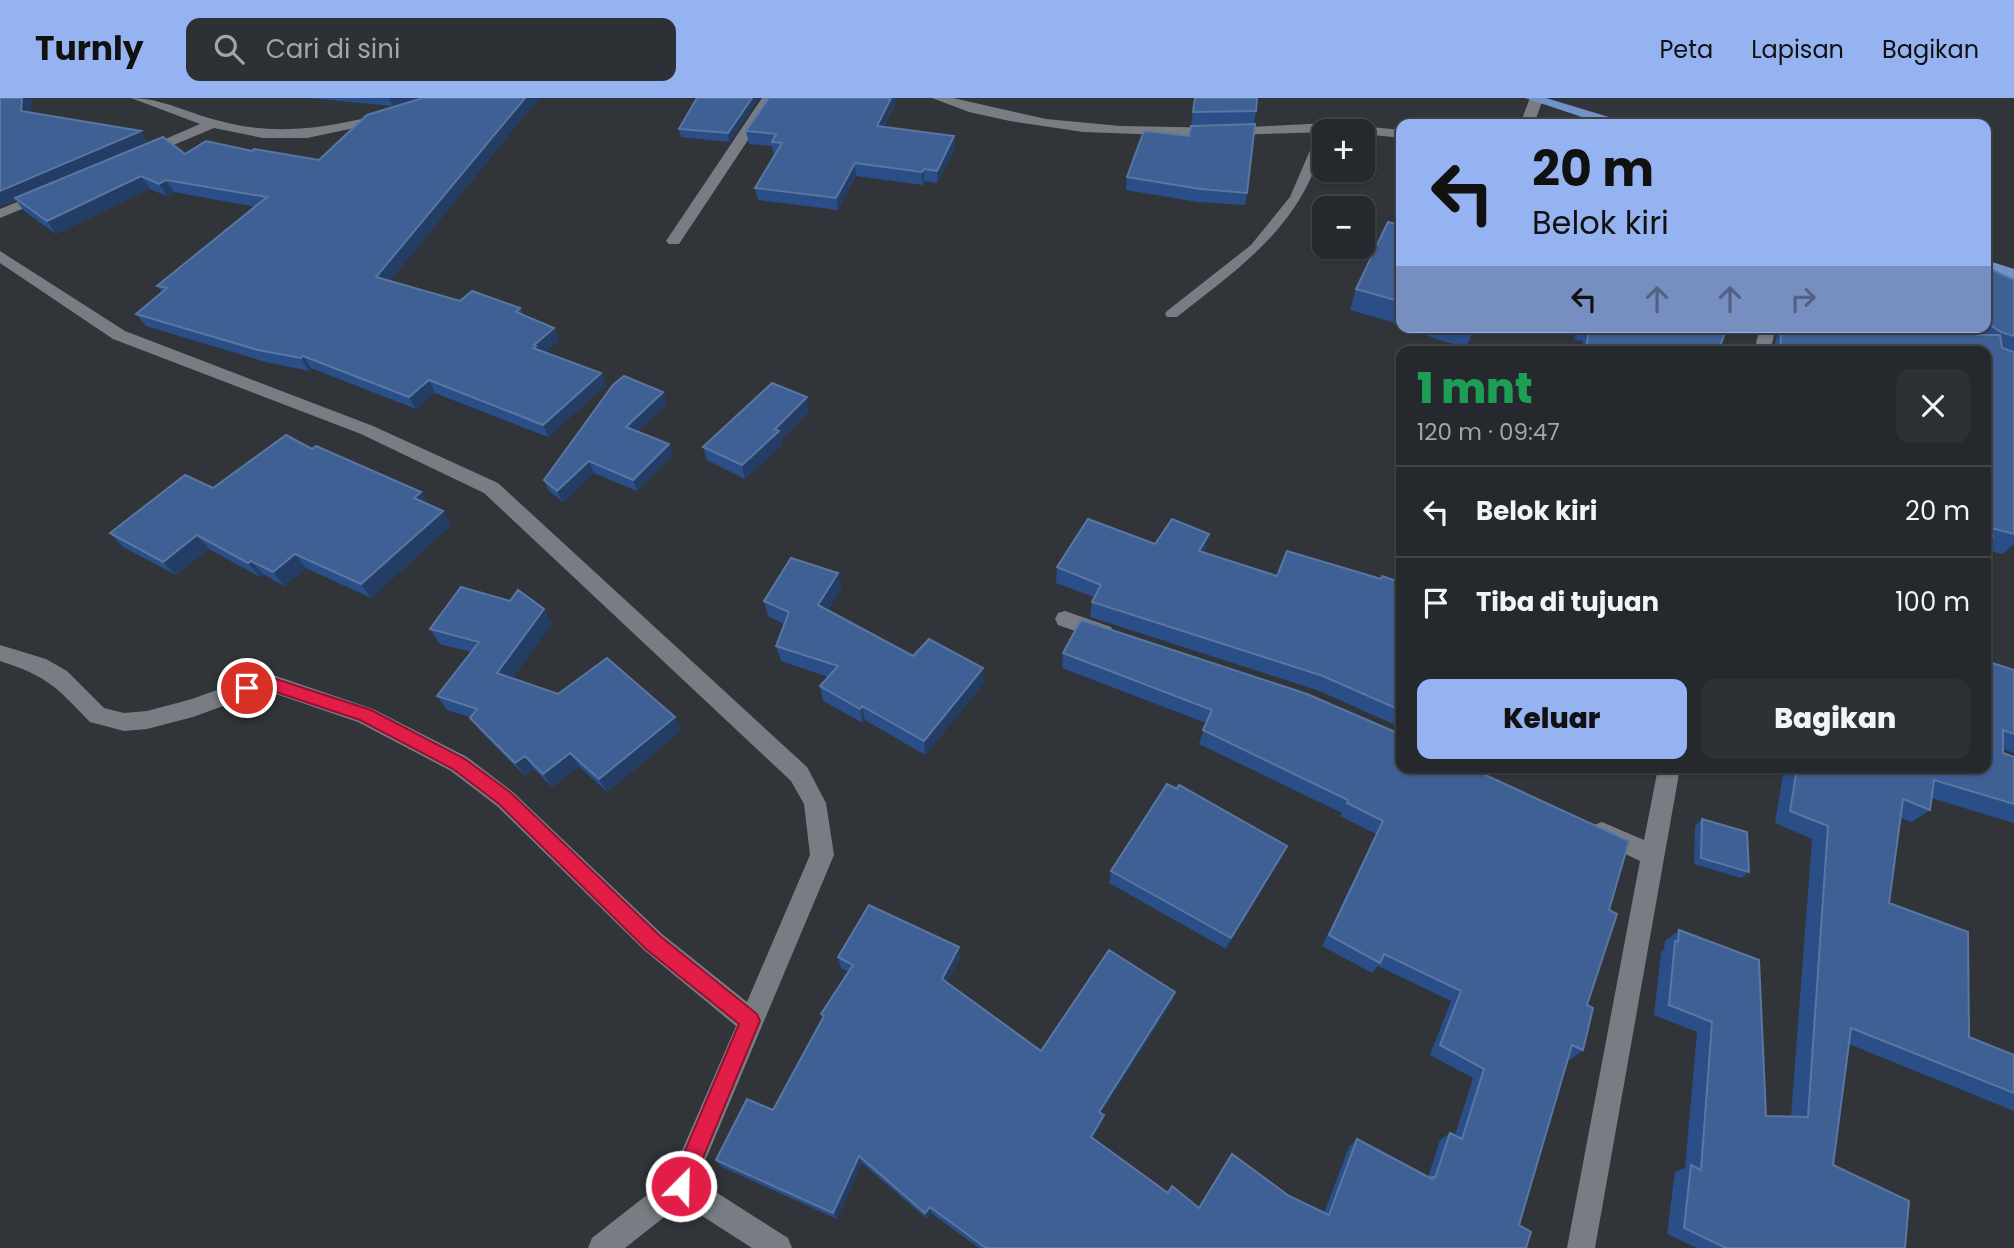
<!DOCTYPE html>
<html lang="id">
<head>
<meta charset="utf-8">
<style>
	body { margin:0; font-family:Poppins,sans-serif; background:#2d3034; color:#f1f3f6; height:100vh; display:flex; flex-direction:column; font-size:26px; white-space:nowrap }
	* { box-sizing:border-box; margin:0 }
	p { font-size:23px; color:#a3a6a9 }
	.icon { flex:none; width:38px; height:38px; fill:none; stroke:currentColor; stroke-width:2; stroke-linecap:round; stroke-linejoin:round }
	.map { position:relative; flex:1; overflow:hidden }
	.side { position:absolute; left:1396px; top:248px; width:595px; height:427px; display:flex; flex-direction:column; background:#25282c; border-radius:14px; box-shadow:0 2px 5px #0004,0 0 0 2px #424448 }
	.side>* { flex:none }
	.hud { position:absolute; left:1396px; top:21px; width:595px; height:214px; border-radius:14px; box-shadow:0 2px 5px #0004,0 0 0 2px #424448; background:#95b2f1; color:#111; overflow:hidden }
	.fabs { position:absolute; left:1312px; top:21px; display:grid; gap:14px }
	.fabs a { display:grid; place-items:center; width:63px; height:63px; border-radius:14px; background:#25282c; box-shadow:0 2px 5px #0004,0 0 0 2px #424448; font-size:35px }
	.pin { position:absolute; display:grid; place-items:center; width:60px; height:60px; color:#fff; margin:-30px; border:4px solid #fff; border-radius:50%; box-shadow:0 2px 7px #0007 }
	.me { position:absolute; width:77px; margin:-38px; rotate:23deg; stroke-linejoin:round; filter:drop-shadow(0 0 5px #0008) }
	.turn { display:flex; align-items:center; gap:24px; height:147px; padding:0 21px; font-size:32px }
	.turn .icon { width:91px; height:91px; stroke-width:2.5 }
	.turn b { display:block; font-size:49px; line-height:60px }
	.lanes { display:flex; align-items:center; height:66px; padding:0 21px; background:#0003; justify-content:center; gap:35px; direction:ltr }
	.lanes .off { opacity:.35 }
	.round { display:grid; place-items:center; flex:none; width:74px; height:74px; border-radius:14px; background:#2d3034 }
	.head { display:flex; align-items:center; justify-content:space-between; height:119px; padding:0 21px }
	h1 { font-size:42px; font-weight:800; line-height:52px; color:#1e9e55 }
	.button { display:flex; gap:14px; margin-top:auto; padding:14px 21px }
	.button a { flex:1; height:80px; border-radius:14px; background:#95b2f1; color:#111; font-size:28px; font-weight:800; line-height:80px; text-align:center }
	.button a+a { background:#2d3034; color:#f1f3f6 }
	ul { padding:0; list-style:none }
	li { display:flex; align-items:center; gap:21px; height:91px; padding:0 21px; border-top:2px solid #424448 }
	li div { flex:1 }
	li b { display:block; font-size:26px }
	li em { font-style:normal }
	header { display:flex; align-items:center; gap:42px; box-sizing:border-box; height:98px; padding:0 35px; background:#95b2f1; color:#111 }
	header strong { font-size:33px }
	nav { display:flex; gap:38px; margin-inline-start:auto; font-size:24px }
	.search { width:490px; height:63px; background:#2d3034; display:flex; align-items:center; gap:18px; box-sizing:border-box; padding:0 24px; border-radius:14px; color:#a3a6a9; font-size:26px }
	.map>svg:first-child { display:block }
	.lines { fill:none; stroke-linecap:round; stroke-linejoin:round }
	.service { fill:#797d83; fill-rule:evenodd }
	.minor { fill:#797d83; fill-rule:evenodd }
	.primary { fill:#7192c6; fill-rule:evenodd }
	.wall { fill:#294e88 }
	.shaded-wall { fill:#233d64 }
	.building { fill:#3e6094; stroke:#5a76a2; stroke-width:2 }
	.route { fill:#e11d48; stroke:#92132f; stroke-width:2 }
</style>
</head>
<body>
<header>
<strong>Turnly</strong>
<div class="search"><svg class="icon" aria-label="search" viewBox="0 0 24 24"><circle cx="10" cy="10" r="6"/><path d="M15 15l6 6"/></svg>Cari di sini</div>
<nav><a>Peta</a><a>Lapisan</a><a>Bagikan</a></nav>
</header>
<div class="map">
<svg width="2014" height="1150" viewBox="0 0 2014 1150">
	<rect width="100%" height="100%" fill="#31353a"/>
	<g class="lines">
		<path class="service" d="M1326,25l6,4 -1,4h-6c0,16 -6,27 -12,42 -27,64 -83,102 -136,144h-10l-2,-3 2,-3 84,-66 39,-48 30,-70z"/>
		<path class="minor" d="M131,0c31,0 59,16 89,23 59,16 110,6 167,-8l7,4 -2,3 -85,18h-44l-49,-10 -69,29 -5,-1v-6l60,-26z
			M762,0h14l-97,146h-10l-3,-3z
			M932,0h21l93,21 74,7 111,2 96,-5 75,7v8l-39,-4v-3l-169,5 -111,-4 -73,-11 -41,-9z
			M1530,0l13,1 -9,25h-14z
			M44,93l5,1 2,3 -2,3 -49,20v-9z
			M0,153l125,80 248,95 125,57 309,284 19,36 8,52 -137,325 91,58 4,10h-40l-70,-45 -57,45h-37l4,-10 79,-62 65,-150 -92,-76 -147,-144 -46,-35 -93,-49 -85,-29 -25,4 -55,20 -46,12 -23,2 -34,-9c-34,-35 -41,-45 -90,-61v-16l46,14 21,12 37,37 20,5 23,-2 45,-12 55,-20 26,-4 100,34 94,48 46,35 149,142 85,68 63,-147 -6,-51 -13,-23 -307,-288 -123,-59 -248,-95 -113,-76z
			M1760,229h16l-6,25h-16z
			M1065,513l46,16 3,6 -3,6 -7,2 -46,-16 -3,-6 3,-6z
			M1658,670h22l-85,480h-28l73,-387 -46,-22 -4,-7 4,-7 8,-3 42,18z"/>
		<path class="primary" d="M1525,0h21l76,23 2,3h-21z
			M1986,162l28,9v10l-28,-9z"/>
	</g>
	<path class="wall" d="M0,0h32l-2,15 119,30 36,11 67,-3 67,9 74,-53v-1l-85,-8h231l-149,183 70,20 60,7 3,7 31,13 5,12 -14,12 56,21 5,12 -58,52 -113,-44 -19,16 -105,-41 -2,3 -43,-9 -120,-36 -10,-12 26,-22 -5,-6 99,-79 -82,-15 -7,4 -17,-7 -94,45 -32,-23 -8,-11 -16,6z
		M697,0h62l-30,44 -48,-5 -2,-8z
		M769,0h129l-14,29 70,9 1,13 -18,34 -13,-2 -1,4 -67,-9 -18,34 -80,-10 -3,-12 20,-33h-1l-2,-9 -23,-2 -3,-13z
		M1195,0l61,13 -2,13 -63,1z
		M1127,79l120,16 -2,12 -47,-3 -72,-12z
		M1402,127v100l-52,-15 6,-21z
		M1986,169l28,13v264l-11,10 -17,-4v-198h-216l4,-6 5,-18 -1,-1h208z
		M1410,229h65l-9,21 -51,-16 1,-3z
		M1576,229h151l-9,25h-138l3,-11 -9,-2z
		M663,294l4,12 -29,27 31,13 4,11 -36,36 -43,-18 -31,29 -14,-11 -5,-11z
		M809,313l-28,29 1,4 -37,35 -38,-19 -4,-13z
		M312,351l109,43 7,12 23,21 -80,73 -65,-30 -22,18 -21,-12 -3,3 -51,-28 -33,26 -53,-28 -13,-14z
		M1155,446l51,5 -2,3 73,24 104,3 21,4v145l-85,-38 -227,-73 2,-15 2,-5 -38,-14 1,-16z
		M838,475l3,15 -13,22 85,46 71,27 -59,72 -60,-35 -2,3 -40,-22 -3,-15 8,-9 -47,-16 -5,-15 8,-22 -16,-8 -4,-15z
		M1081,522l528,290 -22,95 -4,45 -13,10 -2,-1 -49,166 7,23h-547l-48,-35 -4,6 -65,-56 -25,56 -115,-52 -6,-7 57,-50 50,-92 -2,-4 28,-42 -8,-4 -3,-11 122,1 -13,24 94,69 134,-59 -3,10 -71,111 1,10 -9,15 75,55 30,15 34,-54 57,42 35,17 25,-66 8,-8 71,38 12,-37 10,-7 5,2 18,-57 -43,-23 21,-54 -73,-35 -6,7 -50,-27 54,-112 -36,-18 2,-3 -143,-69 7,-21 -144,-55 1,-15z
		M552,525l-40,56 46,15 123,37 -74,61 -28,-26 -27,21 -18,-18 -9,7 -45,-45 -10,-14 -23,-7 -10,-14 34,-44 -31,-8 -10,-15z
		M2014,572v83l-11,-4v4l11,4v66l-83,-25 -1,12 -18,12 -11,-4 -12,85 80,134 45,18v56l-165,-67 -16,121 72,83h-208l-30,-14 8,-62 10,-4 12,-136 -43,-17 7,-63 3,-3 1,-8 14,-11 87,186 25,1 21,-278 -37,-16 9,-55h202z
		M1702,721l47,53 -8,6 -47,-14 1,-38z
		M1287,748l-6,13 -55,90 -117,-66 2,-12z"/>
	<path class="shaded-wall" d="M22,0h10l-3,25 -8,-12z
		M389,0h40l-36,9z
		M525,0h14l-156,192 -7,-13z
		M752,0h7l-30,44 -1,-9z
		M891,0h7l-20,40 -1,-12z
		M141,33l8,12 -149,63v-15z
		M954,38l1,13 -18,34v-12z
		M855,65l1,13 -18,34 -2,-12z
		M924,71v12l-1,4 -1,-13z
		M141,78l9,13 -94,45 -9,-13z
		M166,82l8,12 -7,4 -8,-12z
		M554,230l5,12 -19,16 -7,-8 1,-3z
		M303,258l8,12 -2,3 -8,-13z
		M601,275l5,12 -58,52 -5,-12z
		M429,282l6,13 -19,16 -7,-12z
		M663,294l4,12 -37,34 -4,-11z
		M807,299l2,14 -28,29 1,4 -37,35 -3,-14 33,-36z
		M669,346l4,11 -36,36 -4,-11z
		M589,363l5,12 -31,29 -6,-11z
		M421,394l8,14 -15,-8z
		M443,413l8,14 -80,73 -10,-14z
		M1209,436l-3,15 -10,17 3,-15z
		M197,437l12,14 -33,26 -13,-13z
		M295,456l11,14 -22,18 -11,-14z
		M251,463l12,13 -3,3 -12,-14z
		M838,475l3,15 -19,33 -4,-16z
		M544,511l8,14 -46,65 -9,-15z
		M983,570l1,15 -59,72 -1,-14z
		M862,608l3,14 -2,3 -3,-14z
		M675,619l6,14 -74,61 -8,-13z
		M570,655l9,13 -27,21 -9,-13z
		M525,658l9,13 -9,7 -10,-13z
		M1287,748l-6,13 -55,90 5,-11z
		M959,849l1,11 -17,31 -1,-10z
		M1175,894l-3,10 -75,118 2,-8z
		M1104,1017l-2,8 -13,21 2,-7z
		M859,1058l3,7 -25,56 -4,-6z
		M930,1109l1,6 -4,6 -2,-6z"/>
	<path class="building" d="M0,0h22l-1,13 120,20 -141,60z
		M423,0h102l-149,179 84,24 12,-10 48,17 -4,4 38,16 -20,17 2,1 -3,2 68,25 -58,52 -114,-45 -20,17 -106,-41 -2,2 -43,-8 -122,-36 31,-26 -10,-2 110,-89 -101,-17 -7,4 -18,-8 -94,45 -32,-23 148,-61 22,17 21,-13 46,10 2,-2 65,11 48,-45z
		M697,0h55l-24,35 -49,-4z
		M769,0h122l-14,28 77,10 -17,35 -13,-2 -2,3 -67,-9 -19,35 -81,-10 27,-45 -10,-1 4,-8 -30,-3z
		M1195,0h62l-1,13 -63,1z
		M1255,26l-8,69 -47,-4 -73,-12 17,-46 45,5 2,-10z
		M1388,124l14,3v77l-46,-13z
		M1986,169l28,13v56l-13,-4 -15,-10z
		M1590,229h137l-9,25h-133z
		M1787,229h178l11,8h24l2,13 12,4v182l-23,-6 2,9 -7,-2v-183h-206l1,-17 5,-2z
		M624,278l39,16 -37,35 43,17 -36,36 -44,-19 -32,30 -13,-11 69,-95z
		M772,285l35,14 -32,32 4,2 -37,34 -39,-18z
		M286,337l26,14 4,-3 105,46 -7,6 29,13 -82,73 -66,-30 -22,18 -22,-11 -3,2 -51,-28 -34,27 -53,-29 75,-58 28,13z
		M1088,421l67,25 17,-25 37,15 -10,17 78,25 10,-25 94,28 1,-3 20,7v128l-79,-35 -231,-74 9,-17 -44,-18z
		M791,460l47,15 -20,32 95,51 16,-17 54,29 -59,73 -62,-35 -2,3 -40,-23 18,-20 -62,-20 13,-34 -25,-11z
		M461,489l49,14 8,-11 26,19 -47,64 61,21 49,-36 68,59 -76,62 -29,-26 -27,21 -18,-18 -10,7 -45,-45 7,-9 -40,-13 42,-54 -49,-13z
		M1081,522l226,74 95,41v33h68l159,73 -20,69 8,4 -30,91 6,3 -10,42 -11,-5 -53,180 12,7 -5,16h-540l-56,-41 -5,6 -66,-57 -26,57 -117,-53 31,-61 26,11 51,-94 -3,-2 32,-49 -15,-8 31,-52 90,42 -17,32 99,72 68,-101 66,42 -76,120 5,3 -13,22 77,56 4,-7 27,22 33,-54 57,42 40,19 28,-76 75,40v-2l3,1 15,-45 12,6 22,-70 -44,-24 21,-54 -77,-37 -4,9 -51,-28 54,-114 -36,-18 1,-3 -145,-70 9,-20 -149,-57z
		M1986,563l28,9v64l-11,-4v23l11,4v47l-80,-24 -4,30 -27,-11 -14,104 79,29 1,105 45,18v38l-163,-65 -18,137 76,36 -4,47h-179l-42,-20 7,-63 10,5 11,-148 -43,-17 6,-64 3,1 1,-12 80,30 7,156 42,1 20,-291 -38,-15 7,-43h189z
		M1167,686l10,5 2,-4 108,61 -56,92 -120,-67z
		M1702,721l45,13 2,40 -48,-14z"/>
	<path class="route" d="M273,580l98,32 94,49 46,34 149,143 97,78 3,7 -72,173 -7,3 -8,-3 -3,-8 69,-162 -93,-75 -147,-145 -46,-35 -93,-49 -87,-29 -26,4 -6,-2 -2,-5 2,-5z"/>
</svg>
<div class="fabs">
<a>+</a>
<a>−</a>
</div>
<div class="pin" style="left:247px;top:590px;background:#d93025"><svg class="icon" aria-label="arrive" viewBox="0 0 24 24"><path d="M6 21V4h12l-3 4 3 4H6"/></svg></div>
<svg class="me" style="left:681px;top:1088px" viewBox="-20 -20 40 40"><circle r="17" fill="#e11d48" stroke="#fff" stroke-width="3"/><path d="M0-11L8 9 0 5-8 9z" fill="#fff"/></svg>
<div class="hud">
<div class="turn"><svg class="icon" aria-label="left" viewBox="0 0 24 24"><path d="M17 20v-9H6M10 6l-5 5 5 5"/></svg><div><b>20 m</b>Belok kiri</div></div>
<div class="lanes"><svg class="icon" aria-label="left" viewBox="0 0 24 24"><path d="M17 20v-9H6M10 6l-5 5 5 5"/></svg><svg class="icon off" aria-label="ahead" viewBox="0 0 24 24"><path d="M12 20V5M6 11l6-6 6 6"/></svg><svg class="icon off" aria-label="ahead" viewBox="0 0 24 24"><path d="M12 20V5M6 11l6-6 6 6"/></svg><svg class="icon off" aria-label="right" viewBox="0 0 24 24"><path d="M7 20v-9h11M14 6l5 5-5 5"/></svg></div>
</div>
<section class="side">
<div class="head"><div><h1>1 mnt</h1><p>120 m · 09:47</p></div><a class="round"><svg class="icon" aria-label="close" viewBox="0 0 24 24"><path d="M6 6l12 12M18 6L6 18"/></svg></a></div>
<ul>
<li><svg class="icon" aria-label="left" viewBox="0 0 24 24"><path d="M17 20v-9H6M10 6l-5 5 5 5"/></svg><div><b>Belok kiri</b></div><em>20 m</em></li>
<li><svg class="icon" aria-label="arrive" viewBox="0 0 24 24"><path d="M6 21V4h12l-3 4 3 4H6"/></svg><div><b>Tiba di tujuan</b></div><em>100 m</em></li>
</ul>
<div class="button"><a>Keluar</a><a>Bagikan</a></div>
</section>
</div>
</body>
</html>
